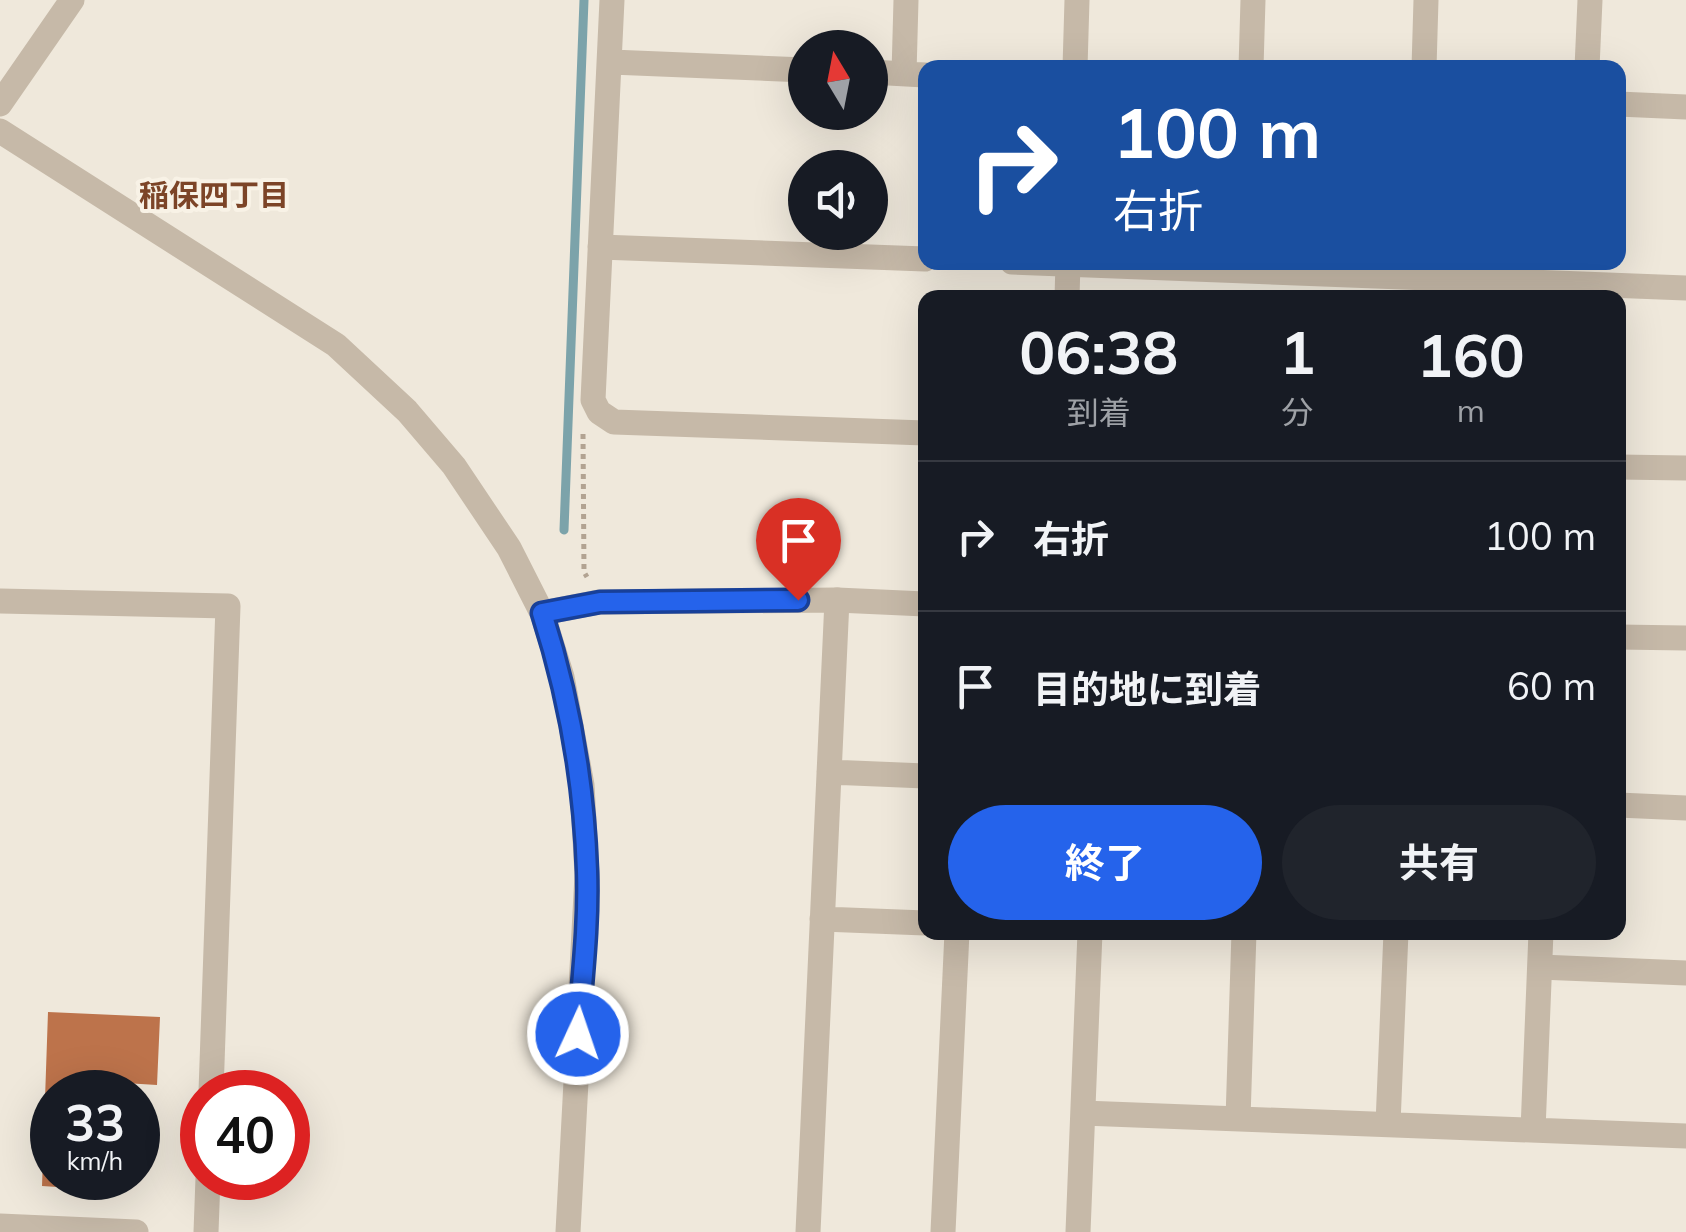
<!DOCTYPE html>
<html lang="ja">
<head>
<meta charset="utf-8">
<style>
	body { margin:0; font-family:Mulish,"Noto Sans JP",sans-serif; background:#20242c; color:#f1f3f6; height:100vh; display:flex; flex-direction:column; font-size:38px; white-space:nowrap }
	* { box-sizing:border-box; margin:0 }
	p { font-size:32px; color:#9ea1a6 }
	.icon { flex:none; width:55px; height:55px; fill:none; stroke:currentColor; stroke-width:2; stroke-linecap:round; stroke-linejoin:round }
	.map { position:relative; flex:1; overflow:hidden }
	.panel { position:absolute; left:918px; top:290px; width:708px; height:650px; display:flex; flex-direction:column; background:#171b24; border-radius:20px; box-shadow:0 10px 40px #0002 }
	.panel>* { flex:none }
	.hud { position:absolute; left:918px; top:60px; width:708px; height:210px; border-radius:20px; box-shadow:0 10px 40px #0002; background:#1a4fa0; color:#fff; overflow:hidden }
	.needle { width:65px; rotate:350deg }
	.buttons { position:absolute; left:788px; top:30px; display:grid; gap:20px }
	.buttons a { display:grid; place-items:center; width:100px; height:100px; border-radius:50%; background:#171b24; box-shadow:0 10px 40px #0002; font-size:50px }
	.speed { position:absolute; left:30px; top:1070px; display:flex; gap:20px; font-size:50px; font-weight:700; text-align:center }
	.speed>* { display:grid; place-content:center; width:130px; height:130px; border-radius:50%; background:#171b24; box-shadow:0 10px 40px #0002; line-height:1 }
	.speed small { font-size:25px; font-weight:400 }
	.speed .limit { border:15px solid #d22; background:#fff; color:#111 }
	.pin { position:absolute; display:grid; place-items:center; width:85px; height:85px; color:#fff; margin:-102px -42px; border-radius:50% 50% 50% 0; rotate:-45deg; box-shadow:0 0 10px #0007 }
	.pin .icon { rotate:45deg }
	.me { position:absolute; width:110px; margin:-55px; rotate:3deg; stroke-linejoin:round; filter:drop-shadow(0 0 8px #0008) }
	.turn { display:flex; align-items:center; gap:35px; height:210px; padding:0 30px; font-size:45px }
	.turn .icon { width:130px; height:130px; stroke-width:2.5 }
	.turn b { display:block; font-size:70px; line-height:85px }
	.eta { display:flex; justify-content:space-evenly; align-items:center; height:170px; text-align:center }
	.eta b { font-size:60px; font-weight:700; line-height:70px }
	.action { display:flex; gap:20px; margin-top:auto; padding:20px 30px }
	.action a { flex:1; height:115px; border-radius:60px; background:#2563eb; color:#fff; font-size:40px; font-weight:700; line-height:115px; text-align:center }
	.action a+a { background:#20242c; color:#f1f3f6 }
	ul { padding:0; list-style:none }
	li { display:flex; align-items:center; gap:30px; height:150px; padding:0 30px; border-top:2px solid #363941 }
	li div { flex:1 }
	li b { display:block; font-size:38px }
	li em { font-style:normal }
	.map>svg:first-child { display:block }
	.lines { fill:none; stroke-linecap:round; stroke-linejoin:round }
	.stream { stroke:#7ca3aa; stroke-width:9 }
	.building { fill:#bd734b }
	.path { stroke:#b2a392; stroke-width:5; stroke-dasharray:5 5; stroke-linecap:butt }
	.minor { stroke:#c6b9a8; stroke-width:25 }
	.tertiary { stroke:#c6b9a8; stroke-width:25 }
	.route-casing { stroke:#184099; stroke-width:25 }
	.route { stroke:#2563eb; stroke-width:18 }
	.labels { text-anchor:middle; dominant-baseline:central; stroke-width:8; stroke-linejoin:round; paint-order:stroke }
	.neighbourhood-label { font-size:30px; font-weight:bold; fill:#7c4427; stroke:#f8f2e6 }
</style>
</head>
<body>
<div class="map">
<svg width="1686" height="1232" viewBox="0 0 1686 1232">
	<rect width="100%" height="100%" fill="#efe8db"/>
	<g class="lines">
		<path class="stream" d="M564,530l20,-530"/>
	</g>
	<path class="building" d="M48,1012l112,5 -3,68 -65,-4v11h-40v86h37l-1,11 -46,-3z"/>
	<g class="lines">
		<path class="path" d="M583,434l1,138 3,5"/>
		<path class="minor" d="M612,0l-19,400 6,12 15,10 311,11
			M611,62l194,8
			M1075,68l2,-68
			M1251,68l2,-68
			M1424,68l2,-68
			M1587,68l3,-68
			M870,72l55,3
			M904,74l2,-74
			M1618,104l68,3
			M600,247l325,12
			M1012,262l674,26
			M1067,298l1,-36
			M1618,467l68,1
			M0,601l228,5 -17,486
			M829,772l96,4
			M1618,805l68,3
			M822,919l103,4
			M1540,967l146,6
			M1083,1113l603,23
			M1238,1119l6,-187
			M1388,1124l8,-192
			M1533,1130l8,-198
			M206,1232l2,-54
			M808,1232l29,-632
			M943,1232l14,-300
			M1078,1232l12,-300"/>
		<path class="tertiary" d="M0,104l72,-104
			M0,131l336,214 71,66 47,55 55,82 33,65 20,64 20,108 5,90 -19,357
			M542,613l57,-11 238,-2 88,4
			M1618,637l68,1
			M0,1226l136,6"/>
	</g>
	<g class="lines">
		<defs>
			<path id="route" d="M578,1034c4,-54 11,-109 9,-163 -3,-89 -18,-174 -45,-258l58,-11 198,-2"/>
		</defs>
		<use href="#route" class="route-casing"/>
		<use href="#route" class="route"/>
	</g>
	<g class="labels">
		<g class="neighbourhood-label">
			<text x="214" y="195">稲保四丁目</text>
		</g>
	</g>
</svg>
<div class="buttons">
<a><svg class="needle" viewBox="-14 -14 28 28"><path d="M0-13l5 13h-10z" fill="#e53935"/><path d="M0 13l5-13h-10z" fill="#9ea1a6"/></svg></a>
<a><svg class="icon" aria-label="sound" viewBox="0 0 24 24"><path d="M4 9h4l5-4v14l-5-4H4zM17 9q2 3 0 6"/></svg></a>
</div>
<div class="speed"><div>33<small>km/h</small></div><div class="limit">40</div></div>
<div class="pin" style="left:798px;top:600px;background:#d93025"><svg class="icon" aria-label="arrive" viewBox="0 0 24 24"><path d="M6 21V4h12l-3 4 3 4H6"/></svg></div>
<svg class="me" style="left:578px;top:1034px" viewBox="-20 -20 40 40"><circle r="17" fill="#2563eb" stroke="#fff" stroke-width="3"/><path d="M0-11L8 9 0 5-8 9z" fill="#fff"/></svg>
<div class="hud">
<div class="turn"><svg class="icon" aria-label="right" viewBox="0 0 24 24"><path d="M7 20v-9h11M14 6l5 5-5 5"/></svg><div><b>100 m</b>右折</div></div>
</div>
<section class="panel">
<div class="eta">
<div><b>06:38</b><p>到着</p></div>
<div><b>1</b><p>分</p></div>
<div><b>160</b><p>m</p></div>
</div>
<ul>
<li><svg class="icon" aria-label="right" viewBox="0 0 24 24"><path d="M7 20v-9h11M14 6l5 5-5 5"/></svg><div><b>右折</b></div><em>100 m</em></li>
<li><svg class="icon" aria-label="arrive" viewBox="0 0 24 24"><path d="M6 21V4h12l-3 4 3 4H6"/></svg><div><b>目的地に到着</b></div><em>60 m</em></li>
</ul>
<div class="action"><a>終了</a><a>共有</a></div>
</section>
</div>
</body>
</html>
